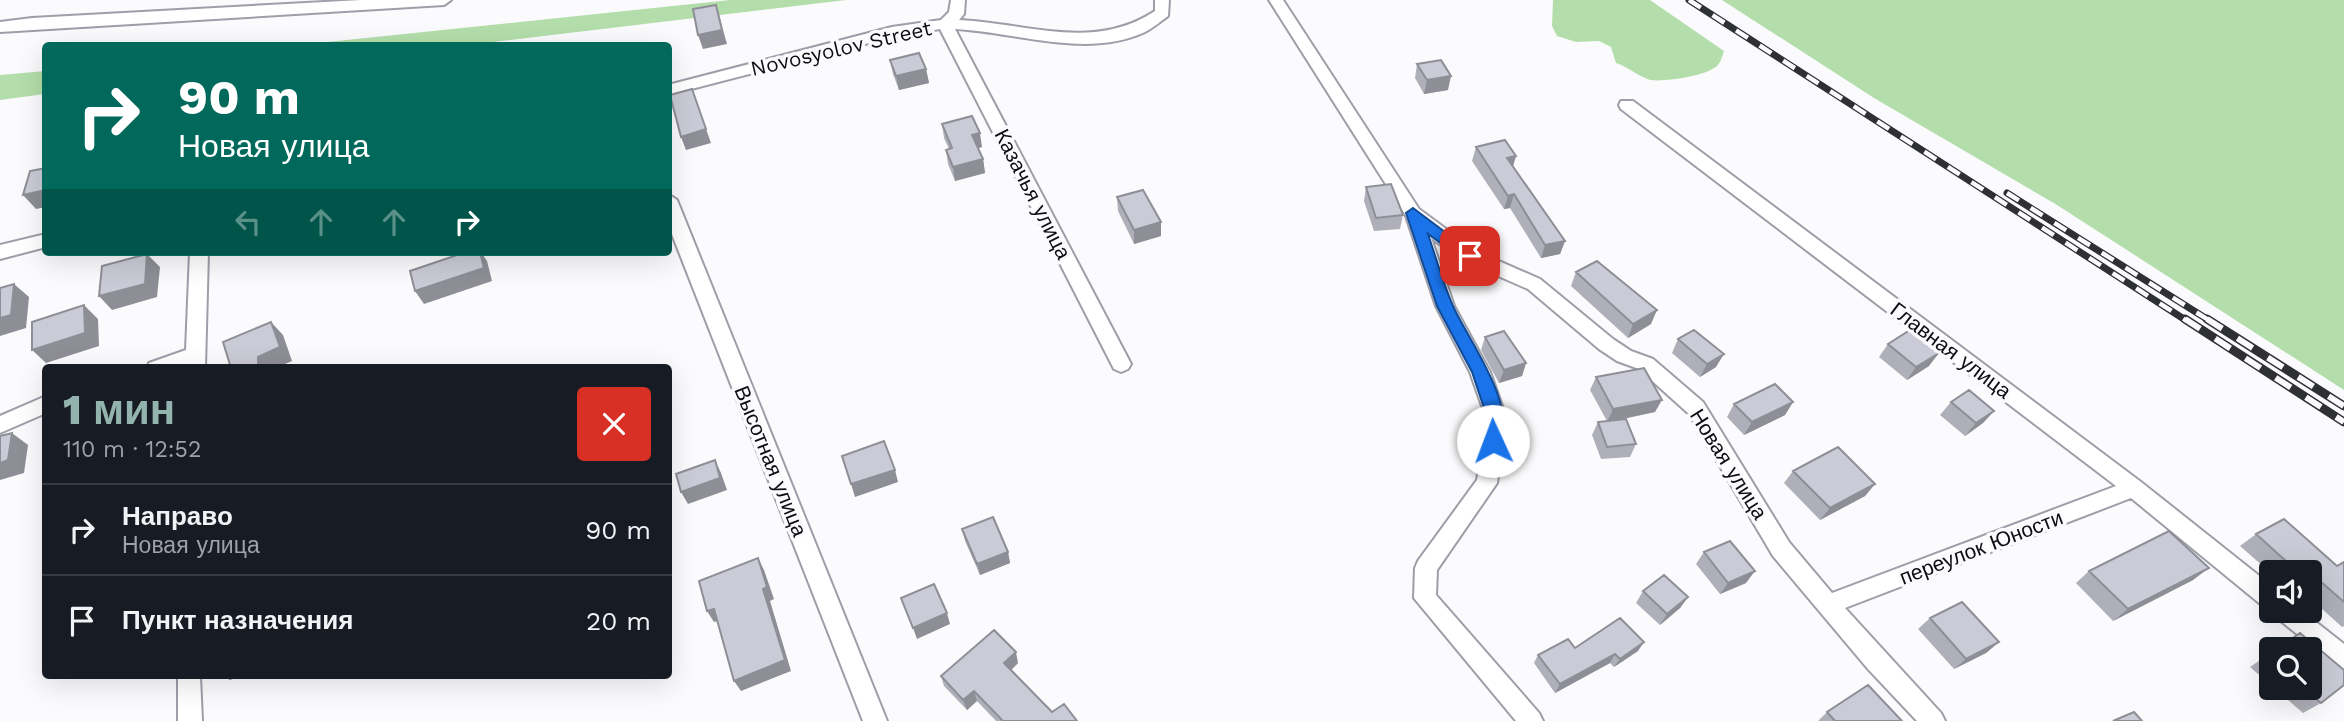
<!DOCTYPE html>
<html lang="ru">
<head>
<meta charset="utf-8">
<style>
	body { margin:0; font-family:"Work Sans",sans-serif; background:#242831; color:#f1f3f6; height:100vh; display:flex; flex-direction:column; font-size:26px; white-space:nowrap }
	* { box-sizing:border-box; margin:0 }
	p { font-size:23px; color:#9ea1a6 }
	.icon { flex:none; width:38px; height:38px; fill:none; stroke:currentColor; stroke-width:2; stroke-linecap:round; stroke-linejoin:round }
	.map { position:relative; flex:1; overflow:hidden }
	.sheet { position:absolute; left:42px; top:364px; width:630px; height:315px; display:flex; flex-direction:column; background:#171b24; border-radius:7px; box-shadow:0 7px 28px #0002 }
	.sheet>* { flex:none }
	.guide { position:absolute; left:42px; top:42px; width:630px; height:214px; border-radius:7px; box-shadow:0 7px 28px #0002; background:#00695c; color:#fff; overflow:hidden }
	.controls { position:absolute; left:2259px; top:560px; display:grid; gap:14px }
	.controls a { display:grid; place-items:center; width:63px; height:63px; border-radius:7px; background:#171b24; box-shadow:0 7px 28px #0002; font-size:35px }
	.pin { position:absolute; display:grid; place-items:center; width:60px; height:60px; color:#fff; margin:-30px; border-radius:14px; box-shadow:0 4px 10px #0006 }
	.me { position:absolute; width:77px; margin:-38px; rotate:358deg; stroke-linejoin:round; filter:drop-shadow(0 0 5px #0008) }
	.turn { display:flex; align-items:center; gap:24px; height:147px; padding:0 21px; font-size:32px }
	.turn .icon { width:91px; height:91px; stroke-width:2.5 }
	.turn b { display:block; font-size:49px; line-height:60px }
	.lanes { display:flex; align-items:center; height:66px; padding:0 21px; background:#0003; justify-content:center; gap:35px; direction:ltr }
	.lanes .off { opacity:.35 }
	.round { display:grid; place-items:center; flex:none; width:74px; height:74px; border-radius:7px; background:#242831 }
	.head { display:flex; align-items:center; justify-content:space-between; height:119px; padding:0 21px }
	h1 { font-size:42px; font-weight:800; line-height:52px; color:#93b3ae }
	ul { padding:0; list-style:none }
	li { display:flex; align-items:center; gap:21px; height:91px; padding:0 21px; border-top:2px solid #363941 }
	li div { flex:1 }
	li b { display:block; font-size:26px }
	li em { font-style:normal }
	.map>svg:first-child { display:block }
	.green { fill:#b3deab }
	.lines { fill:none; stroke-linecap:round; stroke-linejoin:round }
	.minor-casing { stroke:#9e9ea9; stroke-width:4 }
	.minor { fill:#fff; fill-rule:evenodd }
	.rail-far1-casing { stroke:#2f3033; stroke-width:7 }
	.rail-casing { stroke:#2f3033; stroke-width:9 }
	.rail-far1 { stroke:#fbfbfd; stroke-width:4.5; stroke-dasharray:14; stroke-linecap:butt }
	.rail { stroke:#fbfbfd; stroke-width:6; stroke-dasharray:18; stroke-linecap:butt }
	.wall { fill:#aeafb8 }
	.shaded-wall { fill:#8d8e96 }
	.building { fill:#cacbd6; stroke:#8d8e96; stroke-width:2 }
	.route { fill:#1a73e8; stroke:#114b97; stroke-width:2 }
	.labels { text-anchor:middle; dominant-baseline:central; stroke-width:7; stroke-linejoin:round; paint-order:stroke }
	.street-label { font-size:21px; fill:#0d0e11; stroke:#fbfbfd }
</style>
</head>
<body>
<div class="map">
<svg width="2344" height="721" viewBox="0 0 2344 721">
	<rect width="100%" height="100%" fill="#fbfbfd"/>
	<path class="green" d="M730,0h116l-378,45 -179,1z
		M1553,0h97l74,51c-2,6 -3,11 -7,15 -11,10 -52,16 -66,14 -8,-1 -25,-14 -35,-17l-5,-16 -12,-6 -23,1 -19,-6 -5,-10z
		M1722,0h622v390l-287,-185 -183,-107z
		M45,71v23l-45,6v-25z"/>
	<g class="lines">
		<defs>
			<path id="minor" d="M361,0h90l-7,5 -444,27v-10l32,-4z
				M951,0h14l-1,14 -5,6c69,3 134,32 196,-9v-11h14l-1,16c-7,5 -15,12 -23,16 -58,27 -129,0 -190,-3l176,335 -3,5 -7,3 -7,-3 -174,-340 -48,8 -224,58v-10l224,-58 49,-7 8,-8z
				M1269,0h14l136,209 57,42 64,28 73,60 18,12 22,8 50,43 86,140 43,51 284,-107 -495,-377 -2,-4 2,-4h12l508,381 131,104v24l-8,-3 -133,-109 -286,110 96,105 4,8h-28l-49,-52 -95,-113 -84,-142 -50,-45 -22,-8 -18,-12 -71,-60 -64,-28 -33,-23 23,68 36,66 17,48 -10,63 -60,87 -1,25 103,118 4,8h-27l-102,-123 1,-30 3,-7 59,-81 10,-60 -17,-48 -34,-66 -30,-90z
				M668,194l9,6 210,521h-24l-195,-497z
				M46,234v13l-46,12v-14z
				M190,252h18l-3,116h-58l2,-5 37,-13z
				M46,396v17l-46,20v-17z
				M2274,611h28l42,33v25l-8,-4 -59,-47z
				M178,676h22l2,45h-24z"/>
		</defs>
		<use href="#minor" class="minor-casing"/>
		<use href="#minor" class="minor"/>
		<defs>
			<path id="rail-far1" d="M1689,0l498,321
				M2007,193l203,128"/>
			<path id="rail" d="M2185,319l159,103
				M2207,319l137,87"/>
		</defs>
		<use href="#rail-far1" class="rail-far1-casing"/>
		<use href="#rail" class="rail-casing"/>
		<use href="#rail-far1" class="rail-far1"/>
		<use href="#rail" class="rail"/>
	</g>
	<path class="wall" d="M890,60l36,9 3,14 -30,7 -6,-16z
		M1417,64l31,26 -24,4 -9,-16z
		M942,124l40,23 -4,1 5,11 2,14 -30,8 -7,-17 -2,-14 3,-1 -5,-11z
		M1476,147l37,20 52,74 -5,13 -19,4 -31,-50 -6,1 -32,-48z
		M1366,187l37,28 -3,14 -26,2 -10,-30z
		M1117,197l44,25v14l-27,8 -16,-33z
		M1576,272l75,52 -23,14 -57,-52z
		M1485,337l41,26 -4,13 -23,7 -18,-33z
		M1678,339l38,28 -16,10 -28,-24z
		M1888,344l41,22 -22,14 -28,-23z
		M1596,377l59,35 -41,9 22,23 -6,13 -29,2 -9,-24 6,-13 9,-1 -17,-31z
		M1793,402l-8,13 -41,20 -17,-18 7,-13z
		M1951,402l43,9 -11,12 -18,13 -25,-21z
		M1793,471l82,13 -10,12 -45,24 -36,-37z
		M962,529l46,23 2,11 -30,12 -15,-34z
		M2256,534l81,32 7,-4v64l-2,1 -32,-29v-26h-38v2l-32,-28z
		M1704,552l42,31 -26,11 -24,-30z
		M2089,571l104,9 -80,41 -37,-38z
		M1643,591l45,6 -8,11 -20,17 -24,-22z
		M1930,618l69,24 -13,11 -32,16 -36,-40z
		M2300,633l44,37v15l-23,18 -18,10 -29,-25h36v-39h-35z
		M1575,648l63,3 -24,16 -4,-4 -55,30 -21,-30 4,-8z
		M2272,652v34l-22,-19z
		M1018,663l-7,7 41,42 25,9h-81l-19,-20 -10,9 -23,-24 -3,-10z
		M1827,712l75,9h-84z"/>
	<path class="shaded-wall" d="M716,5l4,14 7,25 -24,5 -5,-14z
		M926,69l3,14 -30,7 -3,-14z
		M1451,76l-3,14 -24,4 3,-14z
		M692,89l19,54 -25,7 -5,-13z
		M980,133l2,14 -7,2 -3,-14z
		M1516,156l-4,14 -5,-12z
		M983,159l2,14 -30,8 -2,-14z
		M46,190v17l-10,2 -13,-14z
		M1514,194l-4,14 -6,1 4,-13z
		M1161,222v14l-27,8v-14z
		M1565,241l-5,13 -19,4 4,-13z
		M480,252h1l6,9 5,20 -68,23 -9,-13z
		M147,254l13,13 -3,30 -45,13 -13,-14z
		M14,284l15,13 -3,31 -26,8v-18z
		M84,305l14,14 1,27 -53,17 -14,-13z
		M1657,310l-6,14 -23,14 5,-14z
		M271,322l12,13 9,26 -16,7h-18v-11z
		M1939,353l-10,13 -22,14 9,-13z
		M1724,354l-8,13 -16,10 7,-13z
		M1526,363l-4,13 -23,7 5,-13z
		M1662,400l-7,12 -48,10 6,-13z
		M1793,402l-8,13 -41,20 8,-13z
		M1994,411l-11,12 -18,13 11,-13z
		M12,433l16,12 -4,28 -24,7v-17z
		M715,460l6,13 6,17 -39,14 -7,-12z
		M895,470l3,12 -43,15 -4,-13z
		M1875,484l-10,12 -45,24 10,-12z
		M1008,552l2,11 -30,12 -3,-11z
		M758,558l6,12 10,29 -4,2 21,70 -50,20 -7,-10 29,-92z
		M2209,568l-16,12 -80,41 15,-12z
		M1755,571l-9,12 -26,11 8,-11z
		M1688,597l-8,11 -20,17 7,-11z
		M714,609l7,11 -7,2 -7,-11z
		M947,613l3,11 -33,15 -4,-11z
		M1644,642l-6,9 -24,16 6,-8z
		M1999,642l-13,11 -32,16 12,-10z
		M1016,652l2,11 -11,11 -3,-11z
		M1615,654l-5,9 -55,30 5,-9z
		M223,676h19l-12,4z
		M974,691l3,10 -10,9 -4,-10z"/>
	<path class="building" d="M716,5l6,25 -24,5 -5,-26z
		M919,53l7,16 -30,7 -6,-16z
		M1441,60l10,16 -24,4 -10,-16z
		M692,89l14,40 -25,8 -11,-42z
		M972,116l8,17 -8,2 11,24 -30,8 -7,-17 6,-2 -10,-24z
		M1505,140l11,16 -9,2 58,83 -20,4 -31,-51 -6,2 -32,-49z
		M46,168v22l-23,5 7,-24z
		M1391,184l12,31 -27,3 -10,-31z
		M1143,190l18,32 -27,8 -17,-33z
		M466,252h14l4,16 -69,23 -5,-20z
		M147,254l-2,30 -46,12 3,-30z
		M1597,261l60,49 -24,14 -57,-52z
		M14,284l-3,31 -11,3v-30z
		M84,305l1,28 -53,17v-28z
		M271,322l9,25 -22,10v11h-27l-8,-26z
		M1694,330l30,24 -17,10 -29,-25z
		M1910,330l29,23 -23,14 -28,-23z
		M1504,331l22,32 -22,7 -19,-33z
		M1644,368l18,32 -49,9 -17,-32z
		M1775,384l18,18 -41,20 -18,-18z
		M1969,390l25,21 -18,12 -25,-21z
		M1626,419l10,25 -29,3 -9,-25z
		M12,433l-4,27 -8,3v-27z
		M884,441l11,29 -44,14 -9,-28z
		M1838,447l37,37 -45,24 -37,-37z
		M715,460l5,18 -39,14 -5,-18z
		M993,517l15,35 -31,12 -15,-35z
		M2284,519l53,47 7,-4v40l-40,-35 -7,4 -41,-37z
		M2169,531l40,37 -81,41 -39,-38z
		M1730,541l25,30 -27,12 -24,-31z
		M758,558l9,29 -4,2 22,71 -51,21 -20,-72 -7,2 -8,-30z
		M1664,575l24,22 -21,17 -24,-23z
		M934,584l13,29 -34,15 -12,-30z
		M1962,602l37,40 -33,17 -36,-41z
		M1620,618l24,24 -24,17 -5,-5 -55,30 -22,-29 30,-16 7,9z
		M994,630l22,22 -12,11 48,49 12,-8 13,17h-74l-29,-30 -11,9 -22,-24z
		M2300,633l44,37v15l-23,18 -18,-15h7v-39h-33z
		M2272,653v7l-5,-4z
		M1868,685l34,36h-67l-8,-9z
		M2134,712l8,9h-29z"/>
	<path class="route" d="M1413,208l64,48 -2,4h-11l-36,-26c8,24 15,49 25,72 16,36 66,100 46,140h-12l-2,-5 3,-21 -16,-48 -35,-66 -31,-93z"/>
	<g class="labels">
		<g class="street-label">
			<text transform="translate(841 48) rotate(-13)">Novosyolov Street</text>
			<text transform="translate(1033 194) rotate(63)">Казачья улица</text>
			<text transform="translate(1951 350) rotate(37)">Главная улица</text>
			<text transform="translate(771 461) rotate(68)">Высотная улица</text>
			<text transform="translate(1729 464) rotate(58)">Новая улица</text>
			<text transform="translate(1981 547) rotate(-21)">переулок Юности</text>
		</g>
	</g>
</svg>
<div class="controls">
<a><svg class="icon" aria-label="sound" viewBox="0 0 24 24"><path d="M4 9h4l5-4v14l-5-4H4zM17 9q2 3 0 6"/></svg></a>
<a><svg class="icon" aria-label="search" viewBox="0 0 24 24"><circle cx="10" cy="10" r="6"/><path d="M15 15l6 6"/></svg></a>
</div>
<div class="pin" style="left:1470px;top:256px;background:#d93025"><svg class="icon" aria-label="arrive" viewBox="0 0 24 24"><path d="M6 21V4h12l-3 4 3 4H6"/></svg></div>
<svg class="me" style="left:1493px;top:441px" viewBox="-20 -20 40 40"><circle r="19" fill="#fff"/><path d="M0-13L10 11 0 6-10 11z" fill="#1a73e8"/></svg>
<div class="guide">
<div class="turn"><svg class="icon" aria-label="right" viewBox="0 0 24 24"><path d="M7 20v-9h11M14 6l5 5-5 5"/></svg><div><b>90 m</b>Новая улица</div></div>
<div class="lanes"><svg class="icon off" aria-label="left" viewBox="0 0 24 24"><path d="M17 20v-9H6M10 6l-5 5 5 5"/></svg><svg class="icon off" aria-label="ahead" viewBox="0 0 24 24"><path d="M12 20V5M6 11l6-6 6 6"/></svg><svg class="icon off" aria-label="ahead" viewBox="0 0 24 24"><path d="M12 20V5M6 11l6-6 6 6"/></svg><svg class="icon" aria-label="right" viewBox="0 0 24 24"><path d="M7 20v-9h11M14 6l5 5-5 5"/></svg></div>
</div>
<section class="sheet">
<div class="head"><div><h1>1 мин</h1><p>110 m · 12:52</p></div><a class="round" style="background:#d93025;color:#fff"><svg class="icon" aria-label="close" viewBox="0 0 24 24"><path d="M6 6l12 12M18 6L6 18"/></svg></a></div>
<ul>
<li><svg class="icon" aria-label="right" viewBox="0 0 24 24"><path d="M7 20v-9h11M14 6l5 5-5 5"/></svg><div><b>Направо</b><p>Новая улица</p></div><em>90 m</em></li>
<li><svg class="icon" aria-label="arrive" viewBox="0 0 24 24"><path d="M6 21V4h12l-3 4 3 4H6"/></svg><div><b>Пункт назначения</b></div><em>20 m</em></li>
</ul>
</section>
</div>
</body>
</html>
